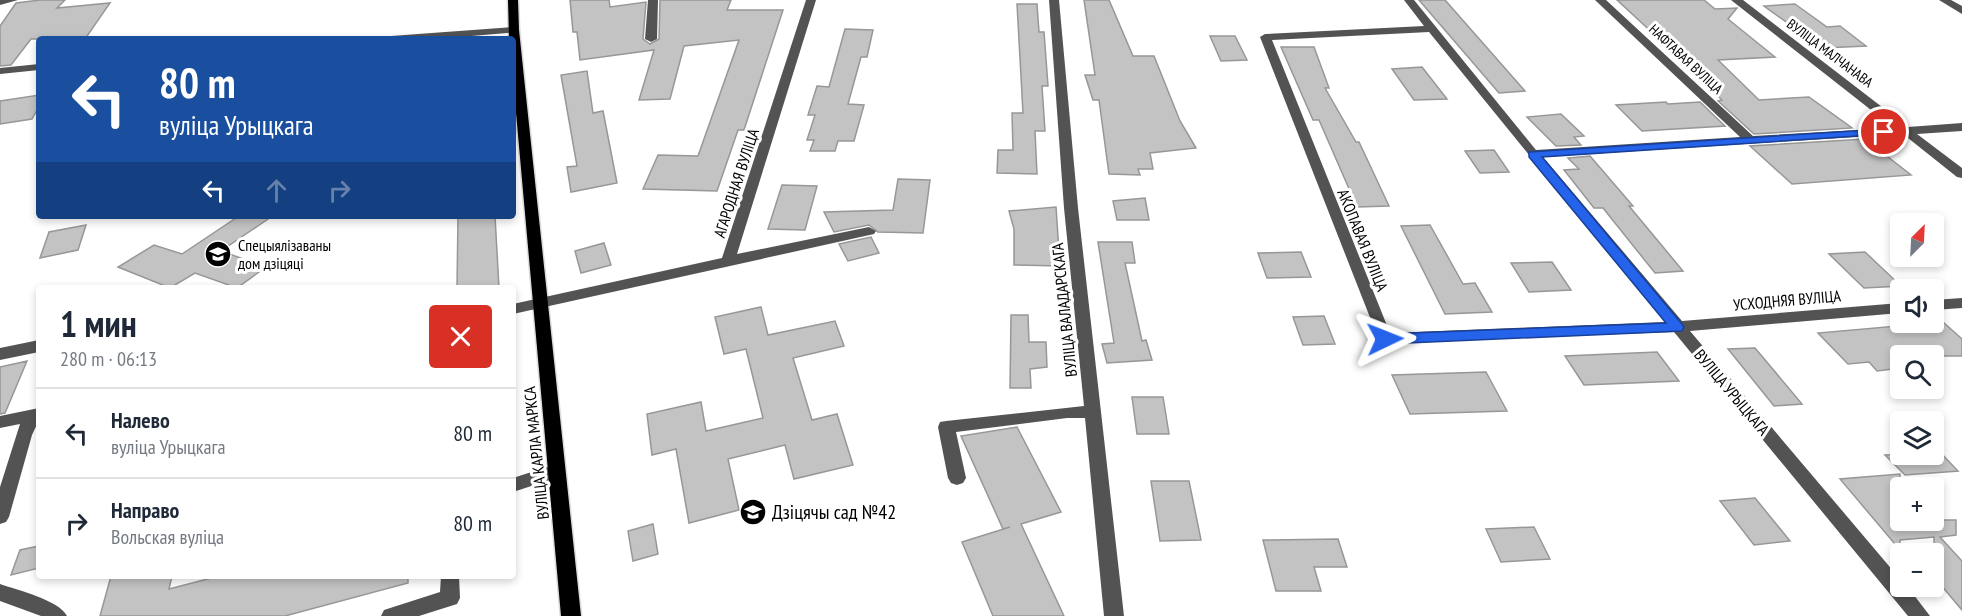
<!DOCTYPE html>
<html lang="ru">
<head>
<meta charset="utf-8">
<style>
	body { margin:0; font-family:"PT Sans Narrow",sans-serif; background:#f2f2f3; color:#1f2937; height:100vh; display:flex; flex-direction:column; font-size:22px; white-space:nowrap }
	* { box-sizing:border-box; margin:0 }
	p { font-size:20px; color:#747a83 }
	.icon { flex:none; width:33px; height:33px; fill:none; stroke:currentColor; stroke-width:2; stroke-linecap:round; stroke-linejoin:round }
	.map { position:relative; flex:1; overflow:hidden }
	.sheet { position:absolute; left:36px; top:285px; width:480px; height:294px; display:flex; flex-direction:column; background:#fff; border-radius:6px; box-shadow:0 3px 9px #0003 }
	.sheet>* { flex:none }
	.hud { position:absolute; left:36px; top:36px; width:480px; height:183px; border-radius:6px; box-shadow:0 3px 9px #0003; background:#1a4fa0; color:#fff; overflow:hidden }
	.needle { width:39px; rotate:24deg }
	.buttons { position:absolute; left:1890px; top:213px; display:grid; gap:12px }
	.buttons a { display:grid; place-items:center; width:54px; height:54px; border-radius:6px; background:#fff; box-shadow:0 3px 9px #0003; font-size:30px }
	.pin { position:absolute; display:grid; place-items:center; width:51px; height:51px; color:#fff; margin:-26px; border:3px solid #fff; border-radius:50%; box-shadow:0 2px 6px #0007 }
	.me { position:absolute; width:66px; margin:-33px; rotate:88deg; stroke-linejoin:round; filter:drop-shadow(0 0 4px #0008) }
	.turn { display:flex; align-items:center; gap:21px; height:126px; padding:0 24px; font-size:27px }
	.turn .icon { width:78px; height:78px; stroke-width:2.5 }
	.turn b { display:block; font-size:42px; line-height:51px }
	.lanes { display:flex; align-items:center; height:57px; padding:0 24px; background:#0003; justify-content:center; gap:30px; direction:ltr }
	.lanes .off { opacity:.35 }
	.round { display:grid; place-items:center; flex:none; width:63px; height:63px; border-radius:6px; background:#f2f2f3 }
	.head { display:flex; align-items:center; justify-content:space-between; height:102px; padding:0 24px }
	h1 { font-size:36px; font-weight:800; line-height:45px }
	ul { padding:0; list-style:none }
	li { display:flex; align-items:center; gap:18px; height:90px; padding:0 24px; border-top:2px solid #e0e1e3 }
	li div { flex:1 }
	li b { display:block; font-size:22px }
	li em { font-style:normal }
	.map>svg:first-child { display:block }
	.building { fill:#c3c3c3; stroke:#979797; stroke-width:1.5 }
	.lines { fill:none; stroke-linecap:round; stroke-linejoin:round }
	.major-casing { stroke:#dbdbdb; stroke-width:3 }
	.minor { fill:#535353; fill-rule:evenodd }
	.major { fill:#000; fill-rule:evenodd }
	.route { fill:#2563eb; stroke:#184099; stroke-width:1.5 }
	.labels { text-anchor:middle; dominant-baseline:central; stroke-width:6; stroke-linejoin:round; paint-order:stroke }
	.far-street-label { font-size:14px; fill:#000; stroke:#fff }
	.street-label { font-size:16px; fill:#000; stroke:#fff }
	.poi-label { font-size:16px; fill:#000; stroke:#fff; text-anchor:start }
	.near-poi-label { font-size:20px; fill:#000; stroke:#fff; text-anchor:start }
</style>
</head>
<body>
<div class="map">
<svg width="1962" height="616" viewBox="0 0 1962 616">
	<rect width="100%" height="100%" fill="#fff"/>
	<path class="building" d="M40,0h25l-8,8 53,-5 -25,36h-54l-20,26 -11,1v-40l16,-23z
		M570,0h39l1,7 36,-5 -3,37 7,5 9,-5 1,-39h71l-4,10h56l-39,120h-6l-21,61 -74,-2 15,-34 40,1 41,-116 -55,6 -14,53 -31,1 15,-50 -74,10 -3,-28h-4z
		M1084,0h25l24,56h21l26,65 16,27 -46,5 3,16h-15l2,6 -31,-1 -10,-74h-6l-8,-25h10z
		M1419,0h26l80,91 -26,2z
		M1617,0h87l11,9 22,-1 -9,11 47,38 -57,3 41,40 50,-3 43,31 -98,6 -36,-33 4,-1 -51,-50z
		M1017,4h20l2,28h5l4,54h-6l3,45h-10l2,43 -40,-1 1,-23h15l-1,-37h11z
		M1795,4l32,23 13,-1 26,20 -44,2 -58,-42z
		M845,29l28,1 -6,27h-6l-13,47 16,1 -10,36h-16l-3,10h-25l4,-11h-7l8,-25h-7l9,-29 12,1z
		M1210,36h25l12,24 -26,1z
		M1281,47h33l15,41h-4l31,54h3l30,64 -32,1 -38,-87h-6z
		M1422,67l25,32 -33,1 -22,-31z
		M587,71l6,42 10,-2 14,72 -46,9 -4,-25 10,-1 -16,-91z
		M39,95v11l-7,13 -32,5v-23z
		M1666,102l2,2 32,-2 25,24 -83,5 -26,-26z
		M1561,114l23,22 -10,1 7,8 -25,1 -29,-29z
		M1865,139l46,36 -119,9 -42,-38z
		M1494,150l15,22 -29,1 -15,-22z
		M1590,156l43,50h-4l54,65 -28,2 -52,-65h-9l-30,-38 15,-1 -11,-11z
		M898,179l32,1 -7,53 -45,-1 -9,-7 -35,7 -10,-20 69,-2z
		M782,185l35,1 -12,44 -37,-1z
		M1145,198l4,22h-32l-4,-19z
		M1056,207l4,59 -46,-1v-36l-5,-18z
		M239,216l32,1 -50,34 45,16 -29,21 -42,-15 -25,15 -52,-21 36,-22 28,9z
		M458,216h37l4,72h-42z
		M86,225l-8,25 -38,8 9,-26z
		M1430,225l33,59 12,-1 17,29 -47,2 -44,-88z
		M871,237l8,16 -31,8 -9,-17z
		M1098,242h34l3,21h-10l17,78 4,-1 6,20 -45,3 -5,-19 12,-1z
		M604,243l7,22 -30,8 -6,-22z
		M1301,252l10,25 -44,1 -9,-25z
		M1865,252l36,34 -37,2 -35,-34z
		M1552,262l19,28 -42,2 -18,-29z
		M761,307l7,28 67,-14 9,25 -51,12 19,62 25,-6 16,51 -59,14 -9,-34 -57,14 11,51 -50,13 -13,-74 -24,6 -5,-41 54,-12 5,29 57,-13 -17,-69 -22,5 -9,-37z
		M1011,315h17l1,27h17l1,25 -17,2 1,19h-21z
		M1324,316l11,28 -32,1 -10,-28z
		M1943,322l19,17v17h-62v12l-23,3 -8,-9 -21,2 -30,-31z
		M1755,348l47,56 -28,2 -46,-57z
		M1657,352l22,29 -95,4 -19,-29z
		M27,361l-22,52 -5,1v-47z
		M1486,372l21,39 -97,3 -18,-39z
		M1132,397h31l6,37h-32z
		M1017,427l44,85 -40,12 43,92h-71l-31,-74 48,-15 -7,2 -42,-93z
		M1939,451l19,20 -53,4 -20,-20 49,-1v-2z
		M1900,474v46h56v15l-16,2 22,24v49l-28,-33v-40l-34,3v10l-60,-71z
		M1151,481h38l12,59 -41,1z
		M1755,498l35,43 -36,4 -34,-44z
		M653,524l5,30 -25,7 -5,-30z
		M1534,527l16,32 -49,3 -15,-33z
		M1338,539l9,28h-33l7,24h-45l-13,-51z
		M39,546v22l-28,7 9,-25z
		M111,576h61l-3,13 50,-13h189v7l-123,33h-185z"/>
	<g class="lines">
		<defs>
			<path id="major" d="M508,0h10l1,30 62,586h-20l-48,-537v-40h-4z"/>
		</defs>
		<use href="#major" class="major-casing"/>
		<path class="minor" d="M0,0h18l-18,5z
			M648,0h10l-1,39 -6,3 -6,-3z
			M806,0h10l-79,254 132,-27 7,4 -2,3 -361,80v-10l209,-46z
			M1049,0h10l19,208 46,408h-20l-19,-198h-18l-111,14 10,46 -3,5 -6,2 -6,-2 -3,-5 -10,-51 2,-5 6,-1 138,-15 -20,-198z
			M1404,0h10l122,150 204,-13 -145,-137h11l147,136 141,-8 -163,-128h12l165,127 54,-4v8l-45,3 45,34v10l-5,-1 -54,-43 -360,23 139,164 218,-18v10l-210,18 210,248v7h7l23,30h-22l-234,-284 -294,11 -120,-306 5,-3 159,-8zM1429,32l236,290 -275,11 -118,-293z
			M1939,0h12l11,6v8z
			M514,27l4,1v4l-82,7h-51l6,-3z
			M39,64v6l-39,4v-6z
			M1962,298v10l-28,2v-10z
			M39,340v12l-39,8v-12z
			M39,408v12l-7,15 -23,82 -3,5 -6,2v-37l20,-63 -20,4v-12z
			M556,464l6,2 3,5 -3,5 -49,16v-14z
			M441,576h18l1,22 -3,6 -38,12h-38l3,-6 56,-18z
			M0,584c17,6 59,16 67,32h-26l-41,-15z"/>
		<use href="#major" class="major"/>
	</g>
	<path class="route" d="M1884,129l4,1v4l-346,23 140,167 2,3 -2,4 -297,13 -7,-5 7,-5 281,-11 -137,-166v-5z"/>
	<defs>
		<symbol id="school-disc" viewBox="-11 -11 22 22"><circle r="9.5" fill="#000" stroke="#fff"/><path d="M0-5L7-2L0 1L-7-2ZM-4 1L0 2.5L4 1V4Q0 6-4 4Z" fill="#fff"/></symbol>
	</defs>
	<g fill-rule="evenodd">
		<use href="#school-disc" x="203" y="239" width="30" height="30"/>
		<use href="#school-disc" x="738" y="497" width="30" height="30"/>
	</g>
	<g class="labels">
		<g class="far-street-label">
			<text transform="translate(1830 53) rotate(37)">ВУЛІЦА МАЛЧАНАВА</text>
			<text transform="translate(1686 59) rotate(43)">НАФТАВАЯ ВУЛІЦА</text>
		</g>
		<g class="street-label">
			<text transform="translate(736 183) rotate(-72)">АГАРОДНАЯ ВУЛІЦА</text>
			<text transform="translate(1363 240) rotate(68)">АКОПАВАЯ ВУЛІЦА</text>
			<text transform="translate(1787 300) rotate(-5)">УСХОДНЯЯ ВУЛІЦА</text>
			<text transform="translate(1064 310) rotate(-96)">ВУЛІЦА ВАЛАДАРСКАГА</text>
			<text transform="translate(1732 392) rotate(50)">ВУЛІЦА УРЫЦКАГА</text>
			<text transform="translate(536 453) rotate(-96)">ВУЛІЦА КАРЛА МАРКСА</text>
		</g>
		<g class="poi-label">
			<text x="238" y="245">Спецыялізаваны<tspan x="238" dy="18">дом дзіцяці</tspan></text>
		</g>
		<g class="near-poi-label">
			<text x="772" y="512">Дзіцячы сад №42</text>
		</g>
	</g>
</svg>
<div class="buttons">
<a><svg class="needle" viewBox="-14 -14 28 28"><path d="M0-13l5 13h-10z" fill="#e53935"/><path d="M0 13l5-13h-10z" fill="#747a83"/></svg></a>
<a><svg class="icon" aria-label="sound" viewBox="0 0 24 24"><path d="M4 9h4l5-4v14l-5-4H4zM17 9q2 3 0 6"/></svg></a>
<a><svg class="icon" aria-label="search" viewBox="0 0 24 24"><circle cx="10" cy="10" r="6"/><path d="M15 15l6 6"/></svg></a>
<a><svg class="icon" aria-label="layers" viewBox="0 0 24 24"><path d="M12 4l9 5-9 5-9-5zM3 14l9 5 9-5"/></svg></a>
<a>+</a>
<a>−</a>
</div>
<div class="pin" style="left:1884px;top:132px;background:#d93025"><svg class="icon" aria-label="arrive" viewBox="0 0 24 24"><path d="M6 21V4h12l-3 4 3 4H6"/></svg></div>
<svg class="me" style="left:1385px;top:339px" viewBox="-20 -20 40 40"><path d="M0-17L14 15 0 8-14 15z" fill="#2563eb" stroke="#fff" stroke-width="4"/></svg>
<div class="hud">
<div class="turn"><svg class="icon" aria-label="left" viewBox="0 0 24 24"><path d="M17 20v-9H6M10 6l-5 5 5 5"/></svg><div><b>80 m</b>вуліца Урыцкага</div></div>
<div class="lanes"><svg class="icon" aria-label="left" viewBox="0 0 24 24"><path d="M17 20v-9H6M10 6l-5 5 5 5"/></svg><svg class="icon off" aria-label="ahead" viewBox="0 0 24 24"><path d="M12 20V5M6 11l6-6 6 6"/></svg><svg class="icon off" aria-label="right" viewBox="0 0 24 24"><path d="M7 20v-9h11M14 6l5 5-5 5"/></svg></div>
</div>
<section class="sheet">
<div class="head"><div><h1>1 мин</h1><p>280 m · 06:13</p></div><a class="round" style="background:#d93025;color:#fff"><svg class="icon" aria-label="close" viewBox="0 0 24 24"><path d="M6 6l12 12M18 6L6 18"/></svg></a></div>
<ul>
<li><svg class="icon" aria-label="left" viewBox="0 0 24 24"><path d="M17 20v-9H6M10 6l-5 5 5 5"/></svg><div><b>Налево</b><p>вуліца Урыцкага</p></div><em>80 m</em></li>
<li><svg class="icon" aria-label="right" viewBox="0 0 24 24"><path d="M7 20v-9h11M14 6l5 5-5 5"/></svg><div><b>Направо</b><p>Вольская вуліца</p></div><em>80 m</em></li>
</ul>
</section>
</div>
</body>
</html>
